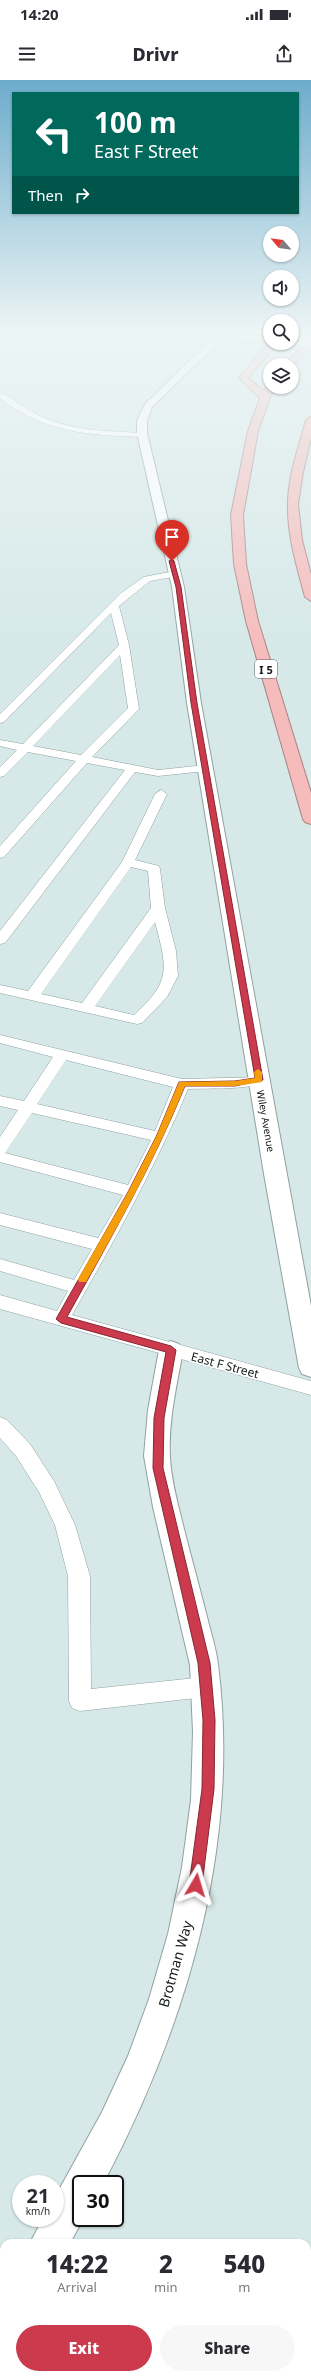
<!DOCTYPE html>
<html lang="en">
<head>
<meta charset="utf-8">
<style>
	body { margin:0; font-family:"Noto Sans",sans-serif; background:#f7f7f7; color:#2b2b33; height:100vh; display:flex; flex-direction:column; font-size:15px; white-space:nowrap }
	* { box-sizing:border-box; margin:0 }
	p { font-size:13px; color:#7c7c81 }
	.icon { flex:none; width:22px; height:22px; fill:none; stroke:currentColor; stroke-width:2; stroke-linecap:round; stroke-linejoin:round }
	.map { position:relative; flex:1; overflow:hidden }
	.panel { position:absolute; left:0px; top:2159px; width:311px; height:140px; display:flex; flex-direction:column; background:#fff; border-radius:12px 12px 0 0; box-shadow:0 1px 3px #0004 }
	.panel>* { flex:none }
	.guide { position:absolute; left:12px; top:12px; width:287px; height:122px; border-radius:0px; box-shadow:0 1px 3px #0004; background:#00695c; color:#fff; overflow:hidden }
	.needle { width:26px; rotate:299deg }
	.fabs { position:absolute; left:263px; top:146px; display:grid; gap:8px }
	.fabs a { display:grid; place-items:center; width:36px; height:36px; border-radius:50%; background:#fff; box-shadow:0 1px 3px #0004; font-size:20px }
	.speed { position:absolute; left:12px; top:2095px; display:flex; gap:8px; font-size:20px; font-weight:700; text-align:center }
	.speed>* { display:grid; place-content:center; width:52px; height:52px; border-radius:50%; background:#fff; box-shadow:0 1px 3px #0004; line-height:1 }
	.speed small { font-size:10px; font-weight:400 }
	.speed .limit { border:2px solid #111; border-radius:6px; background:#fff; color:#111 }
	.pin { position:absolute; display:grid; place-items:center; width:34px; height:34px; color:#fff; margin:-41px -17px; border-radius:50% 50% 50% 0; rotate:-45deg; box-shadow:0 0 4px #0007 }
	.pin .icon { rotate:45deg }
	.me { position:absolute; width:44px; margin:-22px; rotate:7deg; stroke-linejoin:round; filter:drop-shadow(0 0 3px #0008) }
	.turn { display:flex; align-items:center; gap:14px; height:84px; padding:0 16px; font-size:18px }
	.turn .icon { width:52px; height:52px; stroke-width:2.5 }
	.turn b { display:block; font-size:28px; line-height:34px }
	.then { display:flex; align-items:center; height:38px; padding:0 16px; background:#0003; gap:8px; font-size:15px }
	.eta { display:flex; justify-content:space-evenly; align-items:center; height:68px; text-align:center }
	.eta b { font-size:24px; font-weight:800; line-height:28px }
	.action { display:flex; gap:8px; margin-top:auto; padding:8px 16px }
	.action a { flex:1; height:46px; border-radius:24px; background:#cc3b4d; color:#fff; font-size:16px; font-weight:800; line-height:46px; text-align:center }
	.action a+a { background:#f7f7f7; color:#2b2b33 }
	.status { display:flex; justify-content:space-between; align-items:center; height:28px; padding:0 20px; background:#fff; direction:ltr }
	.status svg { height:11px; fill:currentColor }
	header { display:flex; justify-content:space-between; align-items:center; height:52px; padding:0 16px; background:#fff; font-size:18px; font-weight:800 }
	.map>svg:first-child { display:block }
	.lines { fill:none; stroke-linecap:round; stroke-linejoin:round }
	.service-casing { stroke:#91a1a1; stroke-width:1 }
	.minor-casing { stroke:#91a1a1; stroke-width:2 }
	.tertiary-casing { stroke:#91a1a1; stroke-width:2 }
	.motorway-casing { stroke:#a78383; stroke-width:2 }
	.service { fill:#fff; fill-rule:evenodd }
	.minor { fill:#fff; fill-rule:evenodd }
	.tertiary { fill:#fff; fill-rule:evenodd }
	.motorway { fill:#f6bbbb; fill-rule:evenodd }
	.tertiary-bridge-casing { stroke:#91a1a1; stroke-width:10; stroke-linecap:butt }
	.tertiary-bridge { stroke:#fff; stroke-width:10 }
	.route { fill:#cc3b4d; stroke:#852632 }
	.slow { fill:#f59e0b }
	.labels { text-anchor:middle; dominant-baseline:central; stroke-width:3.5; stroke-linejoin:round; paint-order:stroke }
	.far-street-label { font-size:10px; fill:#141a1a; stroke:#fff }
	.shield { fill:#fff; stroke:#5a5f5f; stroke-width:1 }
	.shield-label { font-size:11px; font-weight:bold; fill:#141a1a }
	.street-label { font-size:12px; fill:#141a1a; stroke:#fff }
	.near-street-label { font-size:14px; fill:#141a1a; stroke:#fff }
</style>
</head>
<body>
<div class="status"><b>14:20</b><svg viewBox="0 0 49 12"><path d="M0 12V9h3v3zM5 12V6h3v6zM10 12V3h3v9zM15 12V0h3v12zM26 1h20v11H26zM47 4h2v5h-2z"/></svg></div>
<header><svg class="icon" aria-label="menu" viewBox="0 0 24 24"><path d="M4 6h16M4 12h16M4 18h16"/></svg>Drivr<svg class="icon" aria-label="share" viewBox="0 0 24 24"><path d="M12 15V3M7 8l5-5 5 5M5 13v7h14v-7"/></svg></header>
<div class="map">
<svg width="311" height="2299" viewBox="0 0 311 2299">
	<rect width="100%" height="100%" fill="#d6e8e8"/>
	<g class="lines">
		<defs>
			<path id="service" d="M0,313c11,3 27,17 40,23 33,15 66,15 102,17l4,2 -4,2c-53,-2 -98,-4 -142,-39z
				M175,491l3,1v4l-28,5 -31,25 10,39 10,64 -47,48 66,13 48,-5 6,3 -6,3 -48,5 -23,-4 -130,171 -5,1v-13l125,-161 -38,-7 -83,94 -4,1v-12l76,-85 -48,-9 -24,24 -4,1v-10l17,-17 -17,-4v-6l23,4 96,-99 -8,-32 -107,109 -4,1v-9l121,-121 23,-16zM120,575l8,53 -47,47 -48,-9z
				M161,710l6,4 -32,66 24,6 1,3 5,39 11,43 2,25 -11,21 -25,26 -5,1 -137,-31v-8l28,6 94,-129 33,-68zM131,787l17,4 3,37 -69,95 -41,-9zM155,842c12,46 17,59 -21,93l-39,-9z
				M0,955l182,44 82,-2 3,3 -3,3c-24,7 -51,5 -76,6 -33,79 -74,152 -116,226l239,66v14l-311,-86v-14l57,16 11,-20 -68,-20v-12l74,21 18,-31 -92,-24v-12l98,25 25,-43 -123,-33v-25l18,-27 -18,-4v-10l24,5 29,-44 -53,-14zM66,980l107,27 -18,44 -118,-27zM32,1033l119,27 -23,45 -123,-32z
				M0,1337l7,3 23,24 24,37 21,44 15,51 1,113 114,-12 8,3 3,7 -3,7 -8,3 -125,14 -8,-3 -3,-7 -1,-125 -13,-51 -16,-33 -23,-36 -16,-18z"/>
			<path id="minor" d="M18,251h9l-27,16v-6z
				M171,1261l8,3 4,6c-6,35 -15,71 -13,107 1,22 7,43 12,64 8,32 17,64 25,96 4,16 9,31 11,47 23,181 -31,361 -115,520h-22v34h3l-14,25h-40l13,-25h12v-21l47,-85 26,-56 21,-57 19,-65 14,-67 9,-67 2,-68 -3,-67 -37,-158 -9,-51 4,-46 11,-60 4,-6z
				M4,2208v43l-4,1v-43z"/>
			<path id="tertiary" d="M170,251l49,2 10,-2 -2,2 43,4v6l-47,-5 -71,69 -5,14v12l37,154 17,116 110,603v71l-9,-3 -3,-6 -35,-194 -77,-471 -15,-116 -35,-154v-12l8,-17 69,-67 -40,-4z"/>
			<path id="motorway" d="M311,259v8l-19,18h-9z
				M270,262l8,1 -30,35 16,13 4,-6 8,2 -6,10 -12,34 -15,84 3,49 12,57 53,172v31l-6,-2 -2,-3 -57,-198 -12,-57 -3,-49 17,-84 12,-33 -21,-20z
				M311,337v21l-8,34 -5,32 4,36 9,35v26l-6,-4c-8,-30 -18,-62 -17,-93 0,-29 11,-57 18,-84z"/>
		</defs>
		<use href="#service" class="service-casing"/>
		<use href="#minor" class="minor-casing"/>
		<use href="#tertiary" class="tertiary-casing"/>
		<use href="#motorway" class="motorway-casing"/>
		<use href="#service" class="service"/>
		<use href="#minor" class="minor"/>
		<use href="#tertiary" class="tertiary"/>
		<use href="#motorway" class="motorway"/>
		<defs>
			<path id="tertiary-bridge" d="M292,262l19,1"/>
		</defs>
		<use href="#tertiary-bridge" class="tertiary-bridge-casing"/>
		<use href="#tertiary-bridge" class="tertiary-bridge"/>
	</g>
	<linearGradient id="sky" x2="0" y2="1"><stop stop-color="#6daccc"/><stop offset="0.44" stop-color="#edf5f5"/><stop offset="1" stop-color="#edf5f5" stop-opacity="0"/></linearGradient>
	<rect width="311" height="572" fill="url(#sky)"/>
	<path class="route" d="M172,479l2,2 7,26 16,116 66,377 -28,6h-50c-33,81 -76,155 -118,231l104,29 5,4 -12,68 -1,50 47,195 5,57 -1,69 -12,96 -2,4 -4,2 -5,-2 -2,-4 13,-96 1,-69 -5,-57 -45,-195 1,-50 12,-66 -105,-29 -5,-4 72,-127 28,-55 23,-55 56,-1 20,-3 -64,-375 -15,-116 -7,-26z"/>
	<path class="slow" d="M258,989l4,3v10l-27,4h-50c-28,69 -62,132 -99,196h-7l-1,-3 50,-87 28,-55 23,-55 56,-1 20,-3 -1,-6z"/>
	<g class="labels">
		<g class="far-street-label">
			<text transform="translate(266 1041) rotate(80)">Wiley Avenue</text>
		</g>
		<rect class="shield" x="255" y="580" width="22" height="18" rx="3"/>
		<g class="shield-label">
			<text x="266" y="589">I 5</text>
		</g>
		<g class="street-label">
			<text transform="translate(225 1285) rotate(15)">East F Street</text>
		</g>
		<g class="near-street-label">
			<text transform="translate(175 1884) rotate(-74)">Brotman Way</text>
		</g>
	</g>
</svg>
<div class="fabs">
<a><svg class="needle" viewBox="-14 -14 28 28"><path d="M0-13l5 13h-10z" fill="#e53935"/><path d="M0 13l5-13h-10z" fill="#7c7c81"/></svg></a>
<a><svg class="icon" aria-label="sound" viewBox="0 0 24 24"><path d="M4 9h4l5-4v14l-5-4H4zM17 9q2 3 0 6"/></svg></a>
<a><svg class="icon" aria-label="search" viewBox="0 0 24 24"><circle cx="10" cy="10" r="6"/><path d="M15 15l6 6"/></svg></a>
<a><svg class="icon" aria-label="layers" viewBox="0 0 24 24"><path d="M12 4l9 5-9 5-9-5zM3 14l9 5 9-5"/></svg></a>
</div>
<div class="speed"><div>21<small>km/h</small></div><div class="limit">30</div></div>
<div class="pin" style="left:172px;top:481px;background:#d93025"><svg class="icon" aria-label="arrive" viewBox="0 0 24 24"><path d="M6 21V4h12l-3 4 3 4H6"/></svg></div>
<svg class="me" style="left:196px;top:1805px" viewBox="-20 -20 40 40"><path d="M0-17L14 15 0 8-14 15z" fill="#cc3b4d" stroke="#fff" stroke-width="4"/></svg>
<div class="guide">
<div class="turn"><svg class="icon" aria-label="left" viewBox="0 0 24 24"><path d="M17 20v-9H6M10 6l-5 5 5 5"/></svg><div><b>100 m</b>East F Street</div></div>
<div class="then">Then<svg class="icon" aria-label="right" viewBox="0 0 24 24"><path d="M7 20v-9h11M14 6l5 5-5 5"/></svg></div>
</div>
<section class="panel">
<div class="eta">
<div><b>14:22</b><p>Arrival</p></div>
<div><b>2</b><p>min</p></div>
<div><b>540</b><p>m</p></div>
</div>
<div class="action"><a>Exit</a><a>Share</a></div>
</section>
</div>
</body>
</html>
